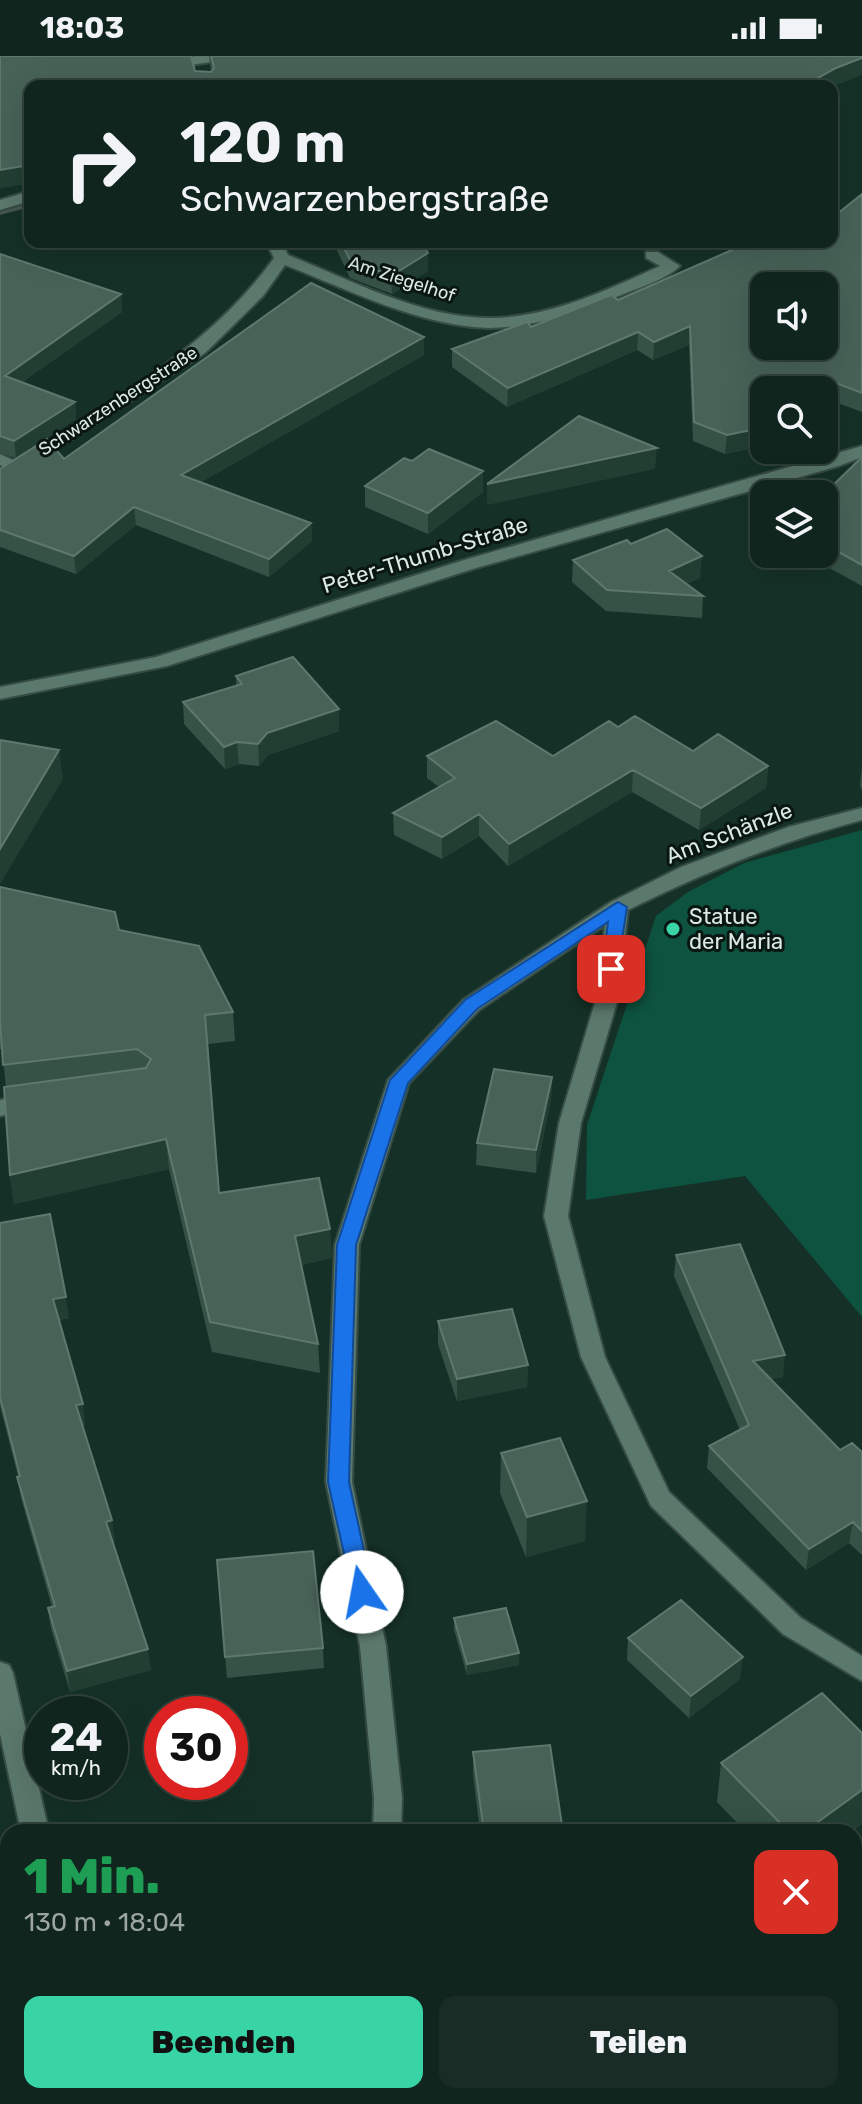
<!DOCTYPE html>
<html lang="de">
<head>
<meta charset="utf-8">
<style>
	body { margin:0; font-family:Rubik,sans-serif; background:#192d26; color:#f1f3f6; height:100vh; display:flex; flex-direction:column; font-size:30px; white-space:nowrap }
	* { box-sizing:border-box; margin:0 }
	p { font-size:26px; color:#9ca5a4 }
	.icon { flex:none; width:44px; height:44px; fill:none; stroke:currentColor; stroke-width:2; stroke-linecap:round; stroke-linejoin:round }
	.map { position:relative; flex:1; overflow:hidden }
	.side { position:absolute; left:0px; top:1768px; width:862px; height:280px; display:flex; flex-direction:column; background:#10251d; border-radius:24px 24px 0 0; box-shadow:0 8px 32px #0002,0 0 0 2px #30423b }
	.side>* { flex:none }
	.guide { position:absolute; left:24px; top:24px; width:814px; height:168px; border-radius:16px; box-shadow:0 8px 32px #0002,0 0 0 2px #30423b; background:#10251d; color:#f1f3f6; overflow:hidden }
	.buttons { position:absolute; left:750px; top:216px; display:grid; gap:16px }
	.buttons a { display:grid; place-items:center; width:88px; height:88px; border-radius:16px; background:#10251d; box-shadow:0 8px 32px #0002,0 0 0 2px #30423b; font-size:40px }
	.speed { position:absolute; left:24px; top:1640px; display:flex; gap:16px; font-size:40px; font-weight:700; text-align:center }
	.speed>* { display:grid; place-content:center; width:104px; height:104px; border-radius:50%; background:#10251d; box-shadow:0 8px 32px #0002,0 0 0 2px #30423b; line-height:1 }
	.speed small { font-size:20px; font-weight:400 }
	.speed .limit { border:12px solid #d22; background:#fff; color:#111 }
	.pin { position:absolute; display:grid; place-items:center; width:68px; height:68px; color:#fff; margin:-34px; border-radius:16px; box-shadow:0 4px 12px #0006 }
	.me { position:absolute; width:88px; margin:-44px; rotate:348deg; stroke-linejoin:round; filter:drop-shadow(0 0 6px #0008) }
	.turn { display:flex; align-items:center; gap:28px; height:168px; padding:0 24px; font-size:36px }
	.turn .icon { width:104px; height:104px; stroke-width:2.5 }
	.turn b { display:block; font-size:56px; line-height:68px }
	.round { display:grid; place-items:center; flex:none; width:84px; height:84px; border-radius:16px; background:#192d26 }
	.head { display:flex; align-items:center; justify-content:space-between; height:136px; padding:0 24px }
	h1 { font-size:48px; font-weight:800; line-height:60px; color:#1e9e55 }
	.button { display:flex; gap:16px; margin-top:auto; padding:16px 24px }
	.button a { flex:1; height:92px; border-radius:16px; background:#38d4a6; color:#111; font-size:32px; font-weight:800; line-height:92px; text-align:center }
	.button a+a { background:#192d26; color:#f1f3f6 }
	.status { display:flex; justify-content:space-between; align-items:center; height:56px; padding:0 40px; background:#10251d; direction:ltr }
	.status svg { height:22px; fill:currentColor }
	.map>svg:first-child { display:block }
	.green { fill:#0d533f }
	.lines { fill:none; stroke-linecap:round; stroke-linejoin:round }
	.stream { fill:#475650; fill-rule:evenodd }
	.service-casing { stroke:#354b43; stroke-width:4 }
	.minor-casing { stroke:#354b43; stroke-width:4 }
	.service { fill:#5b786c; fill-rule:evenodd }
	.minor { fill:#5b786c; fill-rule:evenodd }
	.wall { fill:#365247 }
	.shaded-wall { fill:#223e33 }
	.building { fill:#486258; stroke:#5f786e; stroke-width:2; fill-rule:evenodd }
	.route { fill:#1a73e8; stroke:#114b97; stroke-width:2 }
	.poi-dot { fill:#38d4a6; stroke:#0a1612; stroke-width:3 }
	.labels { text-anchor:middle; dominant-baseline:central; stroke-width:6; stroke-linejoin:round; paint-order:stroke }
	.far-street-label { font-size:18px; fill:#dbebe4; stroke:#0a1612 }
	.street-label { font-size:22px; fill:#dbebe4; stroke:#0a1612 }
	.poi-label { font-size:22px; fill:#dbebe4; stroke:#0a1612; text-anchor:start }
</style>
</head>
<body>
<div class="status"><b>18:03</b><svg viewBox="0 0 49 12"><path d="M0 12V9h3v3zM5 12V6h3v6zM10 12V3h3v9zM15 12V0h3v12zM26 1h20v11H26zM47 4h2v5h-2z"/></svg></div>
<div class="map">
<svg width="862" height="2048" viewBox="0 0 862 2048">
	<rect width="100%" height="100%" fill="#153127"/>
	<path class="green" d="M862,774v487l-117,-141 -159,24 1,-75 69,-209 32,-24 56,-29z"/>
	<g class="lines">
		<path class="stream" d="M30,144v7l-30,8v-7z"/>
		<defs>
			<path id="service" d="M0,398l26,12 -9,5 -17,-6z
				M35,1037l8,3 3,5 -3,5 -43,10v-16z"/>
			<path id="minor" d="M195,0h37l-7,4 -62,9 -7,-4z
				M30,135v10l-30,9v-10z
				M266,186h16l6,13c63,25 135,64 204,63 59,-1 115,-28 168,-52l-14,-8v-6h12l22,14c-15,15 -46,23 -66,32 -38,15 -83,30 -125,30 -69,-2 -140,-38 -204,-63l-22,31 -58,57 -205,132v-13c97,-63 205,-118 274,-214z
				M862,390v11l-23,9 -363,102 -309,98 -167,33v-12l156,-30 308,-97z
				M862,752v12c-82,22 -158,52 -234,90l-10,89 -37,124 -13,93 37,141 64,135 132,126 61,38v25l-79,-47 -132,-128 -70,-149 -37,-141 15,-93 37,-124 9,-74 -126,85 -70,73 -50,162 -7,237 34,164 16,152 -1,34h-28l1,-34 -14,-152 -34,-164 9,-237 53,-165 75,-80 148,-98 70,-35 107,-40z
				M0,1606l9,3 4,8 36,159h-28l-21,-98z
				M711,2040h53l4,8h-53z"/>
		</defs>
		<use href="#service" class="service-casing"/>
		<use href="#minor" class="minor-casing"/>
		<use href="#service" class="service"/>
		<use href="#minor" class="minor"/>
	</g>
	<path class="wall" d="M0,0h191l4,15 16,1 -2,-16h653v18l-30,13 -802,-1v97l-30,5z
		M862,138v218l-38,-14v-8h-60l-10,58 -29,6 -32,-13 -4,-96 -36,15 -16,-10 -130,57 -55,-40v-18l79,-22 87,-27 214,-58z
		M333,186h88l7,29 -36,23 -42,-16z
		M0,198l121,40 1,18 -100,70 53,20 1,17 -60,39 -16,-5z
		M424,299l-223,127 110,41 1,18 -43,36 -133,-52 -60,49 -76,-27v-78l64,-10z
		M862,401v129l-58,-32h20v-60z
		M483,415v21l-55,42 -63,-27v-21z
		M631,488l69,34 -13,6 16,12 -1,22 -96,-7 -34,-29 1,-22z
		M236,620l103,55 -71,24 -9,11 -20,-2 -14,5 -41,-45 -1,-22 53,-16z
		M618,671l75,24 75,15 -2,22 -67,42 -67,-38 -124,74 -29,-30 -37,23 -48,-24 -1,-22 46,-26 -12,-9v-22h126z
		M862,710v25l-2,-6z
		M0,831l119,43 114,82 2,29 -27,3 11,149 113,65 -31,7 17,79 2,29 -108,-21 -43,-183 -155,35 -4,-29 -4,-88 -4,-38h-2z
		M552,1021l-1,22 -15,74 -60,-8 1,-22z
		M0,1167l69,95 -10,2 26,105 -2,1 32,115 -2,1 38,128 -81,22 -19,-63 -3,-21 4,-1 -31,-109 -3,-22 -18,-70z
		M676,1199l107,122 -13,2 70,71 22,2v103l-13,-12 -43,27 -99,-102 2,-22 31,-16 -66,-154z
		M438,1265l90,44 -1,22 -70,14 -19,-57z
		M501,1397l84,88 -59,16 -26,-64z
		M217,1504l106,88 1,20 -97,10z
		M454,1562l65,35v12l-52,10 -13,-45z
		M628,1582l112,41 -51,39 -62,-58z
		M862,1677v91l-11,8h-105l-29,-30 4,-39z
		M473,1696l90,80h-83l-7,-58z"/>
	<path class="shaded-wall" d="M862,2v16l-30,13 -28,-1 32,-18z
		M30,109v18l-30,5v-18z
		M428,197v18l-36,23 -1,-18z
		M121,238l1,18 -115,81 -2,-17z
		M690,270l-1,19 -36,15 1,-18z
		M638,276l-1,18 -130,57 1,-19z
		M424,281v18l-241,137 -2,-17z
		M823,322l-2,12h-14z
		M75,346l1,17 -60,39 -2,-17z
		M764,367v17l-10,8 -29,6 2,-19z
		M657,392l-2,21 -168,36v-21z
		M483,415v21l-55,42v-21z
		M134,451l2,18 -60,49 -2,-18z
		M311,467l1,18 -43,36v-18z
		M702,500l-2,22 -32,15 1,-22z
		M339,653v22l-71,24 -9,11 -1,-22 9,-11z
		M237,686l2,22 -14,5 -1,-22z
		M59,694l4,29 -63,105v-35z
		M768,710l-2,22 -67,42 2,-22z
		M633,714l-1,22 -124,74 1,-22z
		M479,758v22l-37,23v-22z
		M552,1021l-1,22 -15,74v-23z
		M166,1083l3,30 -155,35 -4,-29z
		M330,1173l2,29 -36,8 -1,-30z
		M66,1241l3,21 -13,2 -3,-21z
		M785,1299l-2,22 -32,6 2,-22z
		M528,1309l-1,22 -70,14v-22z
		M83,1348l2,21 -6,1 -3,-21z
		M587,1445l-2,40 -59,16 1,-40z
		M112,1464l3,21 -7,2 -2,-21z
		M853,1466l-4,21 -43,27 3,-21z
		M148,1593l3,21 -81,22 -3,-21z
		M519,1597v12l-52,10v-11z
		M743,1601l-3,22 -51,39 2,-22z
		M862,1734v34l-11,8h-47z
		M183,2040h6l-2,8h-6z"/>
	<path class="building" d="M0,0h191l4,15 16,1 3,-4 -3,-12h651v2l-26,10 -32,18h-774v79l-30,5z
		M862,138v199l-39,-15 -16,12h-43v33l-8,6 -29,6 -33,-13 -4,-96 -36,16 -16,-10 -130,56 -56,-39 75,-27 4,5 80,-32 7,5 132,-58h82v-24zM764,230h60v60h-60z
		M341,186h80l7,11 -37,23 -41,-16z
		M0,198l121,40 -116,82 70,26 -61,39 -14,-5z
		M311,227l113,54 -243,138 130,48 -42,36 -135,-52 -60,49 -74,-26v-61l47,-30 17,20z
		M579,360l78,32 -170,36z
		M429,393l54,22 -55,42 -63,-27 39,-28 8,3z
		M862,401v108l-38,-21v-50z
		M667,473l35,27 -33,15 34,25 -96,-6 -34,-30 54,-20 4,4z
		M293,601l46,52 -72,24 -9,11 -21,-2 -13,5 -41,-45 59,-18 -6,-8z
		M635,660l58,35 25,-17 50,32 -67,42 -68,-38 -124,74 -30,-30 -37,23 -49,-24 62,-35 -28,-22 69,-35 57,35 56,-35 9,6z
		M0,684l59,10 -59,99z
		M0,831l115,25 4,18 80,16 34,66 -28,3 14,178 100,-15 11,51 -35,7 23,108 -108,-22 -44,-183 -156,36 -6,-88 142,-19 5,-9 -14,-10 -134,16 -3,-45z
		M494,1013l58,8 -16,73 -59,-7z
		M50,1158l16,83 -13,2 30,105 -7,1 36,115 -6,2 42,127 -81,22 -19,-63 7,-2 -38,-129 3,-1 -20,-79v-174z
		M740,1188l45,111 -32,6 87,89 12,-7 10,9v79l-9,-9 -44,27 -100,-103 40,-21 -73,-170z
		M512,1253l16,56 -71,14 -19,-58z
		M560,1382l27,63 -60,16 -26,-64z
		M313,1495l10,97 -98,9 -8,-97z
		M681,1544l62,57 -52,39 -63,-58z
		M506,1552l13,45 -52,11 -13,-46z
		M822,1637l40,40v57l-58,42h-15l-68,-69z
		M550,1689l13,87h-79l-11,-80z
		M8,2003v37h175l-2,8h-181v-42z
		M217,2040h78l4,8h-100z
		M429,2040h30l4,8h-51z"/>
	<path class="route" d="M618,846l9,5 -10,66 -6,1 -9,-5 6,-47 -131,87 -69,74 -52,162 -7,237 24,110 -4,6h-15l-26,-116 9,-237 53,-165 75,-80z"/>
	<circle class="poi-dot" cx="673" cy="873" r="8"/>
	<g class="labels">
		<g class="far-street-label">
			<text transform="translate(402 223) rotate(18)">Am Ziegelhof</text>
			<text transform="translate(118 345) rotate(-33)">Schwarzenbergstraße</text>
		</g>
		<g class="street-label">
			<text transform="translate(425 499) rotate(-17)">Peter-Thumb-Straße</text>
			<text transform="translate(729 777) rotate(-21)">Am Schänzle</text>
		</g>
		<g class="poi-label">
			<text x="689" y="860">Statue<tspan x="689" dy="25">der Maria</tspan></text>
		</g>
	</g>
</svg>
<div class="buttons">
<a><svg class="icon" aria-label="sound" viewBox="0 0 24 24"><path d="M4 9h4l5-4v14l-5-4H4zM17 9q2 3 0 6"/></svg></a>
<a><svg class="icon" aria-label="search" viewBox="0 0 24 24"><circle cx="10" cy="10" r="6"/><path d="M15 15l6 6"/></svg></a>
<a><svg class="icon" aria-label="layers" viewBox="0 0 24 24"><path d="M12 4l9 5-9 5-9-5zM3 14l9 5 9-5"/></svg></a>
</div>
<div class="speed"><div>24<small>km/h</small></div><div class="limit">30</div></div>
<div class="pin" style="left:611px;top:913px;background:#d93025"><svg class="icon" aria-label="arrive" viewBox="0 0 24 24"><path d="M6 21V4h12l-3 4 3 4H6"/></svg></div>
<svg class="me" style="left:362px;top:1536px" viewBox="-20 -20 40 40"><circle r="19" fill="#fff"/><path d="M0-13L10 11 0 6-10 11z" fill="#1a73e8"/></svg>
<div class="guide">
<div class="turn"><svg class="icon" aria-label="right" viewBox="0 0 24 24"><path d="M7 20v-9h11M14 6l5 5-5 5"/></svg><div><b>120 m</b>Schwarzenbergstraße</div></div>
</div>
<section class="side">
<div class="head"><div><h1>1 Min.</h1><p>130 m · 18:04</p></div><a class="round" style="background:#d93025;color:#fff"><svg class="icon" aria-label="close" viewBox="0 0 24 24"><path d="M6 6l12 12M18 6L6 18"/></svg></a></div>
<div class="button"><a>Beenden</a><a>Teilen</a></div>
</section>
</div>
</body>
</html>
